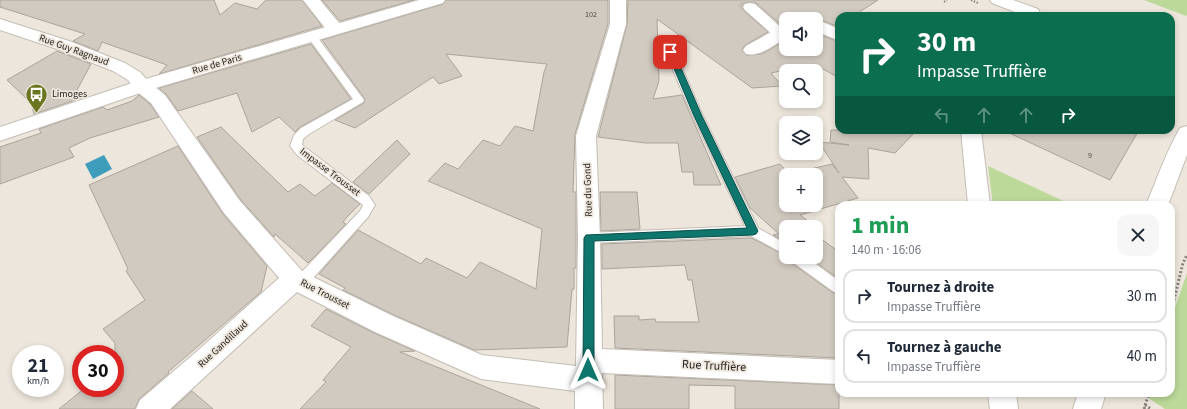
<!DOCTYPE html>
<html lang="fr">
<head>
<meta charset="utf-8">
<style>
	body { margin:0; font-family:"Source Sans 3",sans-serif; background:#f6f6f7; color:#1f2937; height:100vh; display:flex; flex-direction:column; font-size:15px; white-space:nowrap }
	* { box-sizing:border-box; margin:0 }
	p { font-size:13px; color:#747a83 }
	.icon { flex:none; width:22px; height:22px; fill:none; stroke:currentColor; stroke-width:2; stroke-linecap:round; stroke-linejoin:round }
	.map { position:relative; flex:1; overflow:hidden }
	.drawer { position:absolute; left:835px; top:201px; width:340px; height:196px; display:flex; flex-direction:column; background:#fff; border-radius:12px; box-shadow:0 2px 6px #0003 }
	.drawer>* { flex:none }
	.top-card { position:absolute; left:835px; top:12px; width:340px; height:122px; border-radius:12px; box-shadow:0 2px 6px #0003; background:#0b6e4f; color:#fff; overflow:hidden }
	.fabs { position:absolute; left:779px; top:12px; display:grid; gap:8px }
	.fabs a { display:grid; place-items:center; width:44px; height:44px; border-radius:8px; background:#fff; box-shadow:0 2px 6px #0003; font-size:20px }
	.speed { position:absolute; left:12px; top:345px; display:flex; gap:8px; font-size:20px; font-weight:700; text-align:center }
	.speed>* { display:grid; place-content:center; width:52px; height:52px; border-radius:50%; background:#fff; box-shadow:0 2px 6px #0003; line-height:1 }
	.speed small { font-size:10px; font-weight:400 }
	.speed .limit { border:6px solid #d22; background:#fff; color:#111 }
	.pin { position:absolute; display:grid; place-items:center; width:34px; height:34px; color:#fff; margin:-17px; border-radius:8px; box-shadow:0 2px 6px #0006 }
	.me { position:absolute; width:44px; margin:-22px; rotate:0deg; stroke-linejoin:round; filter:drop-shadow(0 0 3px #0008) }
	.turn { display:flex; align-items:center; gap:14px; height:84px; padding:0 16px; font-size:18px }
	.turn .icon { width:52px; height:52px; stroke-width:2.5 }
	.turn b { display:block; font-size:28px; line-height:34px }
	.lanes { display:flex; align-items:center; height:38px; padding:0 16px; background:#0003; justify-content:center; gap:20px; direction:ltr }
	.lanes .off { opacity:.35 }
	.round { display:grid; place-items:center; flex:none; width:42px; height:42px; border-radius:12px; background:#f6f6f7 }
	.summary { display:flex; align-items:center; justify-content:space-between; height:68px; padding:0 16px }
	h1 { font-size:24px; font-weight:700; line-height:30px; color:#1e9e55 }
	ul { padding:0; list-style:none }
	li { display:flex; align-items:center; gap:12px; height:54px; margin:0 8px 6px; padding:0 8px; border:2px solid #e0e1e3; border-radius:12px }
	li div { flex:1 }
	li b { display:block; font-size:15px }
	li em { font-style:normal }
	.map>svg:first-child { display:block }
	.green { fill:#bdd999 }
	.water { fill:#3e9dbb }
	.building { fill:#d1cac1; stroke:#aba49b; fill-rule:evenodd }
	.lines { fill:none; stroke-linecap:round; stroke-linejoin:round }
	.pedestrian-tunnel { stroke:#c4beb5; stroke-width:15; stroke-dasharray:15 8; stroke-linecap:butt }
	.service-casing { stroke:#c4bdb4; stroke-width:2 }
	.pedestrian-casing { stroke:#c4bdb4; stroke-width:2 }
	.minor-casing { stroke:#c4bdb4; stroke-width:2 }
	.tertiary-casing { stroke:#c4bdb4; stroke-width:2 }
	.secondary-casing { stroke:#c4bdb4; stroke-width:2 }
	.path-far1 { stroke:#86817a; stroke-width:2; stroke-dasharray:1.5 1.5; stroke-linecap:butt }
	.path { stroke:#86817a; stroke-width:3; stroke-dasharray:2 2; stroke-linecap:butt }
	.service { fill:#fff; fill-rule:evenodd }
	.pedestrian { fill:#fff; fill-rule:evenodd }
	.minor { fill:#fff; fill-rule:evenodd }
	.tertiary { fill:#fff; fill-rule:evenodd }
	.secondary { fill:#fff; fill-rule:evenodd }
	.route { fill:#0f766e; stroke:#0a4d48 }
	.labels { text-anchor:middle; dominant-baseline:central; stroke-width:3.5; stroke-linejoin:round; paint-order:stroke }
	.number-label { font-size:8px; fill:#4c4844 }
	.street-label { font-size:10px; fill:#201d1a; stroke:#ede6dc }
	.poi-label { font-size:10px; fill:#201d1a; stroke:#ede6dc; text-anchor:start }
	.near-street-label { font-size:12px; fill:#201d1a; stroke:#ede6dc }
</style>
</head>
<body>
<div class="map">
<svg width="1187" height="409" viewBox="0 0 1187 409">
	<rect width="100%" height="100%" fill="#ede6dc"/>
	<path class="green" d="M1144,0h43v15l-1,1z
		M988,166l84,39h-79z
		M1187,273v136h-22l-18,-12 2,-4h22v-74z"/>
	<path class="water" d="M104,155l8,14 -19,10 -8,-15z"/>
	<path class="building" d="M0,0h214l6,15 15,-12 22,6 9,-9h36l20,26 -163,48 8,-9 -65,-23 -4,9 -25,-10 12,-7 -85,-27z
		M322,0h92l-74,21z
		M446,0h162v24l-33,110 -2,58h3v76h-2v21h-2l-5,58 -93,3 -80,-35 -51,-25 2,-2 -26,-14 39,-44 63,34 5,-6 41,20 13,-16 56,27 6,-60 -114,-48 17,-18 13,6 25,-29 17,6 15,-20 18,5 11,-59 3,-8 -101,-10 16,22 -23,8 -6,-7 -78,51 -20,-8 29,-17 1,-4 -43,-59 121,-36z
		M628,0h250l-25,16h-14v11l-23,-9 -2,1h-28v6h-5l-25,-22 -6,-1 -6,1 -2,3 2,5 24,21 -23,13 -3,5 4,5 16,-1 24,-14v9h30v-16l23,9v36l-25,-14 -43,9 11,13 -30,2 -95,-69 2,62 -6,18 29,-4 39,90h-27l-1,-13h-11l-4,-29h-33l-47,-6 29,-113z
		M311,44l40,55 -51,28 -5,5 -16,-15 -27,15 -15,-39 -59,18 -12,-17 -7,-6z
		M57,51l34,13 -14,26 10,6 -53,18 -3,-11 -24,-23z
		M139,95l11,9 9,13 -69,21 -21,10 5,9 -74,27v-37l41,-14 -2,-4 64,-22 4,3 25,-9z
		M221,127l67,65 12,-8 15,12 17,-13 28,21 -13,13 -4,5 3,2 -38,39 -33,-29 -1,3 -33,-37 -44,-63z
		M831,130h86l-22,23 -27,-5 1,31 -27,-2 16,21 -58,17 16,12h-30v15l-13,-7 6,-1 -29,-26 -15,-31 45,-13 9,10 43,-10 7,9 -20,-31 30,3 -19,-3zM786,175h30v30h-30z
		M1003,130h136l-29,50z
		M397,140l13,14 -41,40 -16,-12z
		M178,146l45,68 44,52 -6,26 -93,80 1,1 -30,26 -4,10h-76l26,-21h30v-45l-12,-14 42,-29 -19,-29 2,-2 -39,-84z
		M600,192h37l3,37 -39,2z
		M816,235l23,17v27l-30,-22h7z
		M751,238l38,19 1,5 43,31 6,2v63l-224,-10 -1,-32h25v4l16,-1 1,3h43l-7,-42h-4l-3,-15 -83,4v-25z
		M326,309l48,24 41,18 -15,1 140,57h-240l26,-27 -3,-2 28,-33 -40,-21z
		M615,375l224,10v24h-104v-23l-46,-1v24h-74z
		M192,391l21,18h-41z"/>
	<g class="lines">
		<path class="pedestrian-tunnel" d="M743,0l7,7"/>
		<defs>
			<path id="service" d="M312,33l3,1 49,66 -1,2 -54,32 -6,5 -1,6 67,51 6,9 -7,12 -62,69 -5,2 -5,-2 -2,-4 2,-4 64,-67 3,-6 -66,-50 -7,-9 4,-11 7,-7 52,-29 -46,-63z
				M670,49l5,3 28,64 55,112 28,16v11l-35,-19 -162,7 -4,-1 -2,-4 2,-4 4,-1 156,-7 -52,-110 -28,-64z
				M790,257h16l33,24v13l-5,-2 -43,-31z"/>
			<path id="pedestrian" d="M750,3l5,1 30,27v6l-5,1 -5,-1 -30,-27 -2,-3 2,-3z"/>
			<path id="minor" d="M303,0h17l24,29 -3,4 -6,1 -6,-1z
				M610,0h16v24l-30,112 4,102 2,111 237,11v24l-237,-11 1,36h-28v-18l-94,-12 -106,-47 -78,-40 -127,117h-34l4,-9 55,-47 84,-75 -55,-65 -73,-110 -16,-13 -7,-10 -15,-9 -56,-22 -57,-19v-11l69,22 56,22 15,9 9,10 16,13 75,106 63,71 90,44 89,39 94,11 2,-128 -2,-102 34,-112z
				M990,0h23l25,9 2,4 -2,3h-13l-33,-13z
				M816,19l23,10v12l-23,-10z
				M786,26v12c-12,7 -26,19 -40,16l-3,-4 3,-4 34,-19z
				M961,130h20l9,75h-22z
				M988,393h28l2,16h-28z"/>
			<path id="tertiary" d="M419,0h26l-2,3 -294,87 -149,51v-14l135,-45z"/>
			<path id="secondary" d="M1187,126v29l-19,50h-22c11,-26 20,-53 34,-77z
				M1078,393h28l-5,16h-28z"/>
		</defs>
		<use href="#service" class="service-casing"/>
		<use href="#pedestrian" class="pedestrian-casing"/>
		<use href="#minor" class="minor-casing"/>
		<use href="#tertiary" class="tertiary-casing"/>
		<use href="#secondary" class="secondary-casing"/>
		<path class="path-far1" d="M971,0l7,3
			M944,2l3,-2"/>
		<path class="path" d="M1171,312l12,-49 4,-8
			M1145,405l6,4
			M1144,409l5,-16"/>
		<use href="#service" class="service"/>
		<use href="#pedestrian" class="pedestrian"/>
		<use href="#minor" class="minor"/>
		<use href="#tertiary" class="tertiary"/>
		<use href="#secondary" class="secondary"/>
	</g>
	<path class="route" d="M670,50l4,2 28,64 56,115 -2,3 -3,1 -159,6v129l-2,4 -4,1 -3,-1 -2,-4 1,-132 2,-3 161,-7 -53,-112 -27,-64z"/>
	<defs>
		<symbol id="bus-pin" viewBox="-11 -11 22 30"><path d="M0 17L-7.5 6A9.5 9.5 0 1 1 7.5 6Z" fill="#6a751f" stroke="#ede6dc"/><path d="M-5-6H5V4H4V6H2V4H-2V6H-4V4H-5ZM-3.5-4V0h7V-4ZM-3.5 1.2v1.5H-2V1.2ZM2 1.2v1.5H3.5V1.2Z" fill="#fff"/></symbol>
	</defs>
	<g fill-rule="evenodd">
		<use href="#bus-pin" x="24" y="82" width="25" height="34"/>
	</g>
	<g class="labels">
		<g class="number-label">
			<text x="591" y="14">102</text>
			<text x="1090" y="155">9</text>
		</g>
		<g class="street-label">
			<text transform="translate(74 50) rotate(20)">Rue Guy Ragnaud</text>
			<text transform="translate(217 64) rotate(-16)">Rue de Paris</text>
			<text transform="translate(330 172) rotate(37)">Impasse Trousset</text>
			<text transform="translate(588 190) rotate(-92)">Rue du Gond</text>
			<text transform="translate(325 294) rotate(27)">Rue Trousset</text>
			<text transform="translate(223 344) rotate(-43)">Rue Gandillaud</text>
		</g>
		<g class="poi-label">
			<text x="52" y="94">Limoges</text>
		</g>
		<g class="near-street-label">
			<text transform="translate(714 366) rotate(3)">Rue Truffière</text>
		</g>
	</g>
</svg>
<div class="fabs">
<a><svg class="icon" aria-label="sound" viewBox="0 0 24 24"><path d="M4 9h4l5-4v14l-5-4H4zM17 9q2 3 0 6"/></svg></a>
<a><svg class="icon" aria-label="search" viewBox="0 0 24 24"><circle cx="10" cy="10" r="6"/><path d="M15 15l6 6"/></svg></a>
<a><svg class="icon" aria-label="layers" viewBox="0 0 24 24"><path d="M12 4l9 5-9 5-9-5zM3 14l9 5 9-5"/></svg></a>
<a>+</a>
<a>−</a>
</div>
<div class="speed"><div>21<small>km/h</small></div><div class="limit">30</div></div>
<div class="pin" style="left:670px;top:52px;background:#d93025"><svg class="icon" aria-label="arrive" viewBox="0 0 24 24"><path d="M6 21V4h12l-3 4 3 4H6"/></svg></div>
<svg class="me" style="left:588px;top:370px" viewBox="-20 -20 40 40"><path d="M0-17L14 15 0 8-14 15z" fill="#0f766e" stroke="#fff" stroke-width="4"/></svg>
<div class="top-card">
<div class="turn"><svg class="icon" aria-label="right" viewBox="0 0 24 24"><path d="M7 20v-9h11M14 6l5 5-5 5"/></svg><div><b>30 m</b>Impasse Truffière</div></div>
<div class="lanes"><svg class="icon off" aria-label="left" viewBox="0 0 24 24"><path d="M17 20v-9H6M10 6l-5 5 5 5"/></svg><svg class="icon off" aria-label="ahead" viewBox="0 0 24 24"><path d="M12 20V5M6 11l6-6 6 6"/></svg><svg class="icon off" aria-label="ahead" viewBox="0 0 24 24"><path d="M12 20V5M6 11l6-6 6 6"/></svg><svg class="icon" aria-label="right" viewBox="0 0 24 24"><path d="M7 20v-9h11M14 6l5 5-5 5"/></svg></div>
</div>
<section class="drawer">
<div class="summary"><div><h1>1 min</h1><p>140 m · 16:06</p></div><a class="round"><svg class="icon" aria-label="close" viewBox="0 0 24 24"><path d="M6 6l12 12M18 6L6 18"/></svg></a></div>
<ul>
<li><svg class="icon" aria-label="right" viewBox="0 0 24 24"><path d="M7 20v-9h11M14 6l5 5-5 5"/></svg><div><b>Tournez à droite</b><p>Impasse Truffière</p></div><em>30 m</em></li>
<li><svg class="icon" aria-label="left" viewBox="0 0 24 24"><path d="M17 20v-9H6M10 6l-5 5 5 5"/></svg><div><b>Tournez à gauche</b><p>Impasse Truffière</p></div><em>40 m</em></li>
</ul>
</section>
</div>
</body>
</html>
